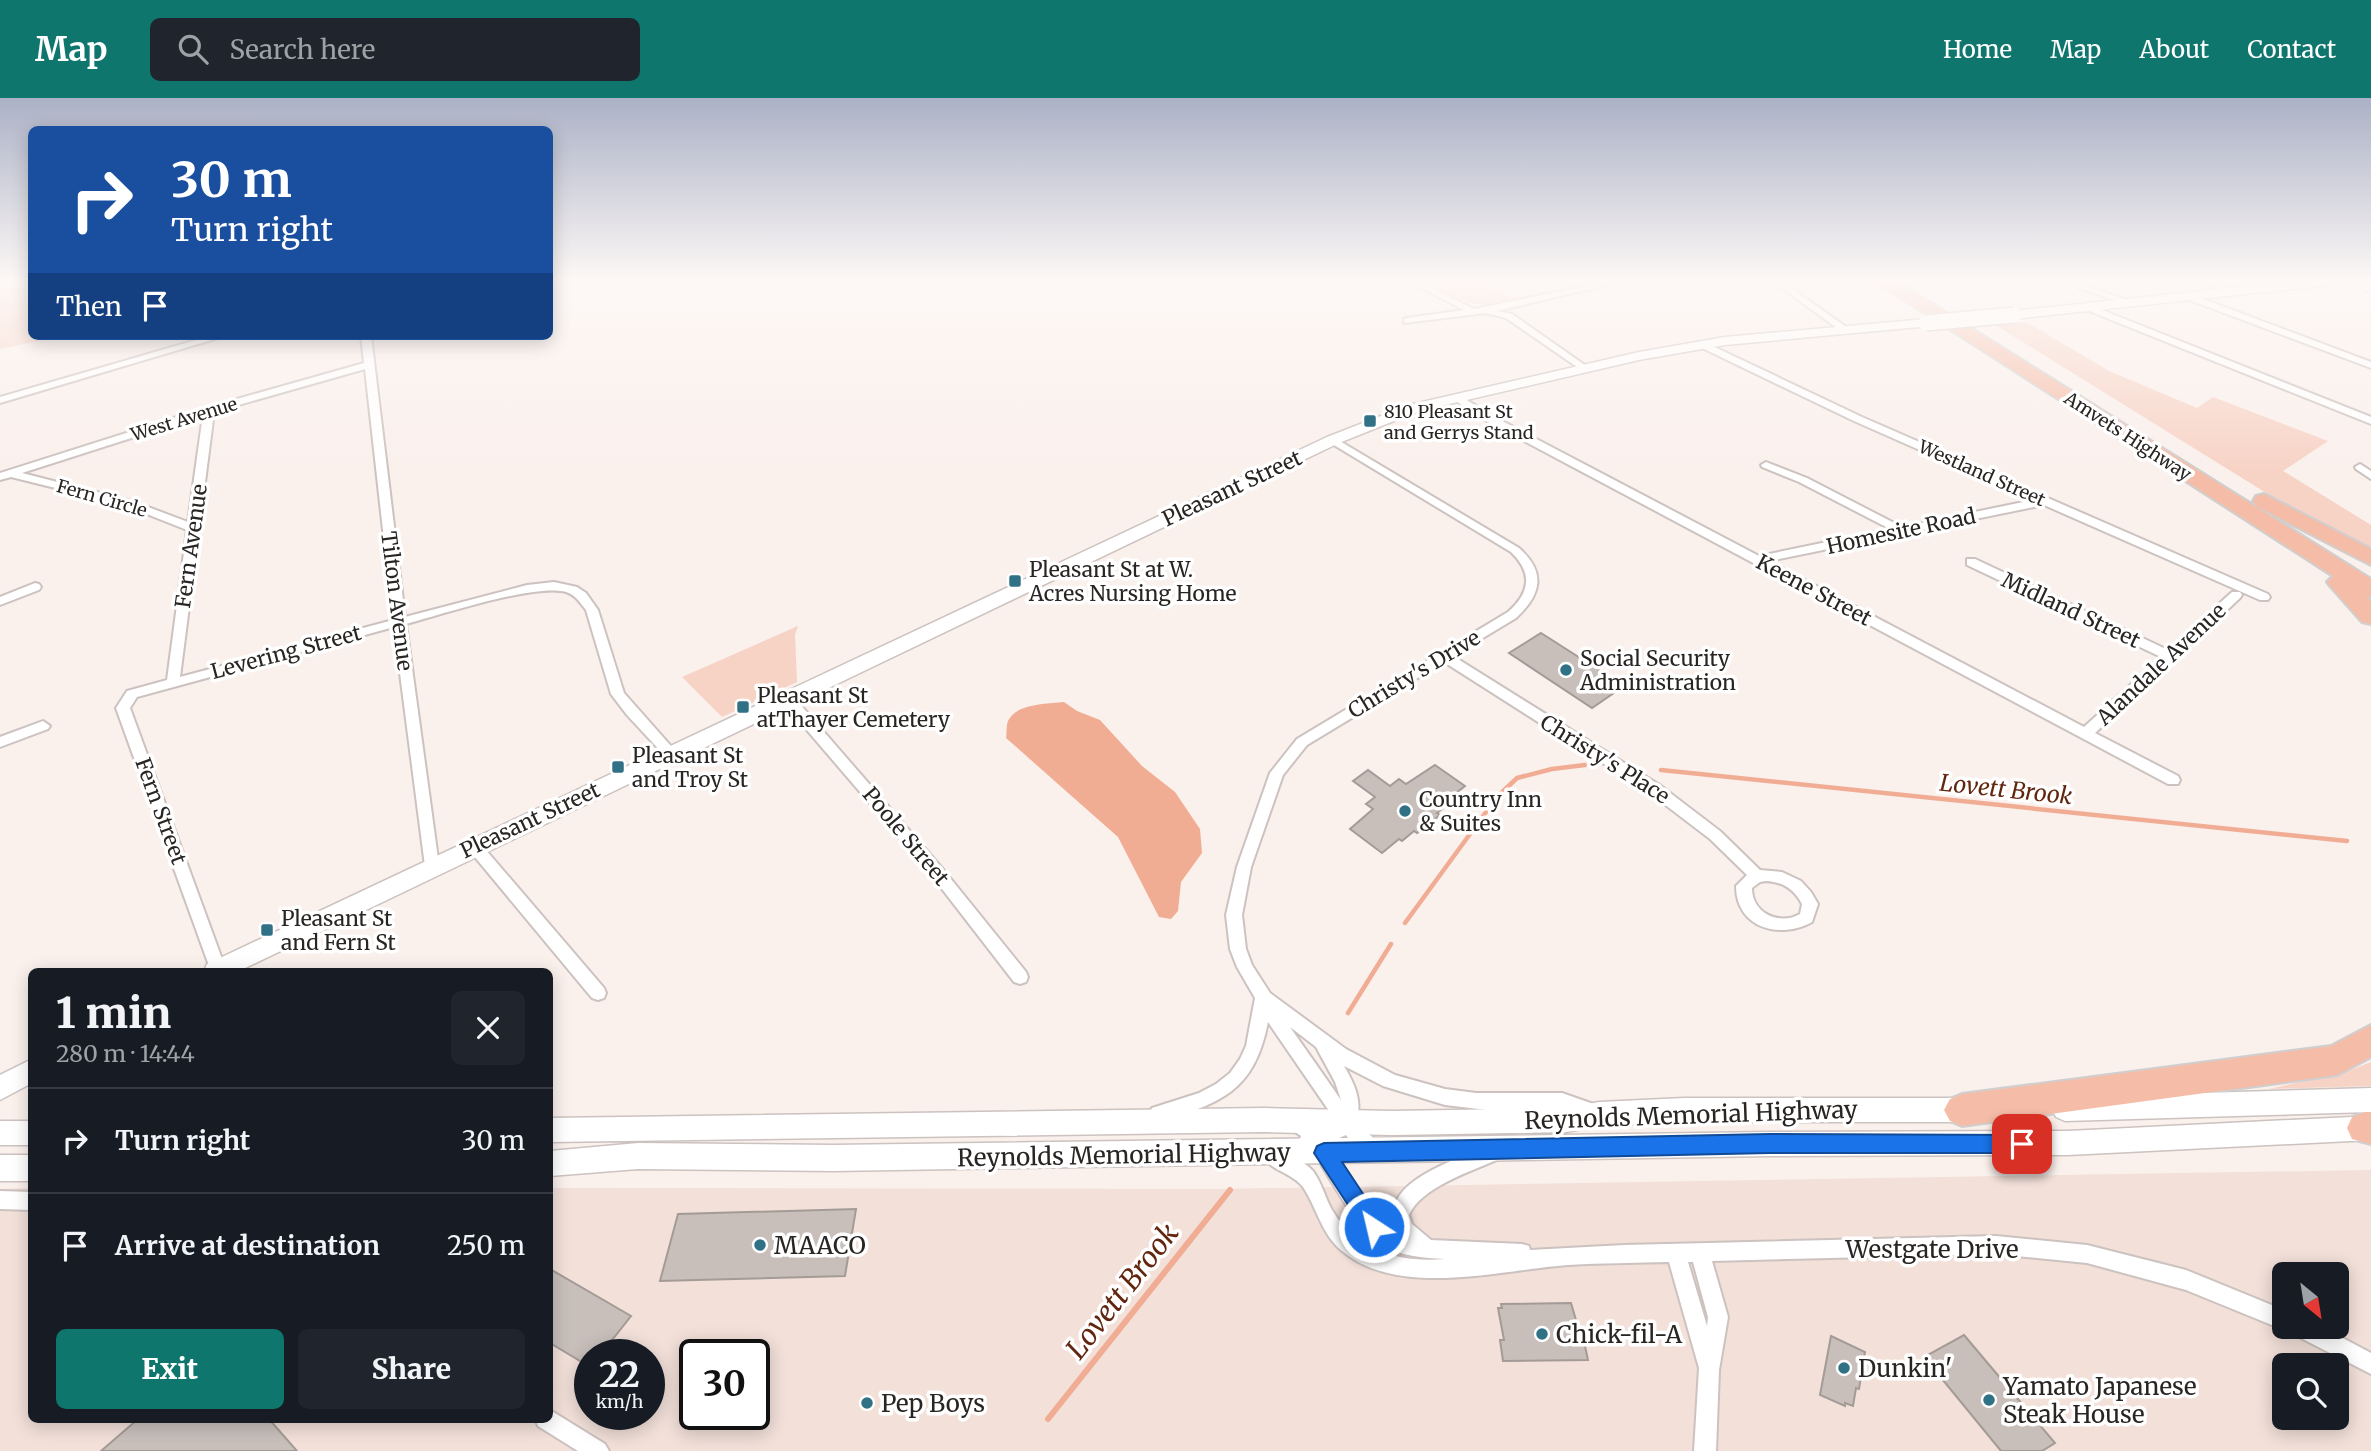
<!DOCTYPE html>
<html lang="en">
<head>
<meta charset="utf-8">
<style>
	body { margin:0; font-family:Merriweather,serif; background:#20242c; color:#f1f3f6; height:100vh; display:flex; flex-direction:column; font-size:26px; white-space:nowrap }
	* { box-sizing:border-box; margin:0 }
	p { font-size:23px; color:#9ea1a6 }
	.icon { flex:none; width:38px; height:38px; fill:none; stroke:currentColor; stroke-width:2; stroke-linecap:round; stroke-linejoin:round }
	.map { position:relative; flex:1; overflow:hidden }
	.details { position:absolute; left:28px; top:870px; width:525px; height:455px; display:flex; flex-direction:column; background:#171b24; border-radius:10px; box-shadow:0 4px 18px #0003 }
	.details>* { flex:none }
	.banner { position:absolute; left:28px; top:28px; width:525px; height:214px; border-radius:10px; box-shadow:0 4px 18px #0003; background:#1a4fa0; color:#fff; overflow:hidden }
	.needle { width:46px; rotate:150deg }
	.buttons { position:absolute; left:2272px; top:1164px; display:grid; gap:14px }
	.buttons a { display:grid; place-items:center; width:77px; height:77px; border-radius:10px; background:#171b24; box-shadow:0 4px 18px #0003; font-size:35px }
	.speed { position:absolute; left:574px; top:1241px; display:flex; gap:14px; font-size:35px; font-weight:700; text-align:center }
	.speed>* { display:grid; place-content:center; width:91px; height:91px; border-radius:50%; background:#171b24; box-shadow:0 4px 18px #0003; line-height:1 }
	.speed small { font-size:18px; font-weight:400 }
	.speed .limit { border:4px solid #111; border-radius:10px; background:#fff; color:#111 }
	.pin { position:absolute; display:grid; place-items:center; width:60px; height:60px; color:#fff; margin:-30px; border-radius:14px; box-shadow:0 4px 10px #0006 }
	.me { position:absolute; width:77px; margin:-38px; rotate:325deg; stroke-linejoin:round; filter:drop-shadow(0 0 5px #0008) }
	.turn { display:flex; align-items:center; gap:24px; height:147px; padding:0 28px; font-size:32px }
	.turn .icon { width:91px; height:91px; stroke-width:2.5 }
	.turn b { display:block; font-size:49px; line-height:60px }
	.then { display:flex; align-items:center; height:66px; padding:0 28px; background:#0003; gap:14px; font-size:26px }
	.round { display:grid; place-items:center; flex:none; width:74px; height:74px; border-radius:10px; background:#20242c }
	.headline { display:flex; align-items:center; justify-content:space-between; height:119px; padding:0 28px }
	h1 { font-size:42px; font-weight:800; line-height:52px }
	.action { display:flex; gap:14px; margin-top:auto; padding:14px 28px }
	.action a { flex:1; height:80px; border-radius:10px; background:#0f766e; color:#fff; font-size:28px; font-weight:800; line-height:80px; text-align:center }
	.action a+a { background:#20242c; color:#f1f3f6 }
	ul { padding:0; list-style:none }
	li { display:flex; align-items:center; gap:21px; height:105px; padding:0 28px; border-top:2px solid #363941 }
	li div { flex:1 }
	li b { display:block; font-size:26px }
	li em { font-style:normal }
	header { display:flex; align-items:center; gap:42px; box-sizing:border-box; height:98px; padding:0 35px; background:#0f766e; color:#fff }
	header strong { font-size:33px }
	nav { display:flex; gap:38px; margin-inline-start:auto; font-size:24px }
	.search { width:490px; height:63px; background:#20242c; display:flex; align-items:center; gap:18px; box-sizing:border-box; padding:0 24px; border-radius:10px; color:#9ea1a6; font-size:26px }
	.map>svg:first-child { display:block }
	.built { fill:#f2e0d9; fill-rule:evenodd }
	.green { fill:#f7d3c6 }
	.water { fill:#f1ad94 }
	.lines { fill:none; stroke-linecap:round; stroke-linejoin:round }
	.stream-far1 { stroke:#f1ad94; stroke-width:4.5 }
	.stream { stroke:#f1ad94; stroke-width:6 }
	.building { fill:#c8bfbb; stroke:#a49b97; stroke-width:2 }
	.street-casing { stroke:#ccc2bf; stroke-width:4 }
	.secondary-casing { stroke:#ccc2bf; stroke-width:3 }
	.highway-casing { stroke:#d0cfcf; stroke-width:4 }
	.street { fill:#fff; fill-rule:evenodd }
	.secondary { fill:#fff; fill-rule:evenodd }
	.highway { fill:#f5bda8; fill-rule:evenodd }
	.secondary-bridge-casing { stroke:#ccc2bf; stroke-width:18; stroke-linecap:butt }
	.secondary-bridge { stroke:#fff; stroke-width:15 }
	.route { fill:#1a73e8; stroke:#114b97; stroke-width:2 }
	.poi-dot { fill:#317185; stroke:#fff; stroke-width:2.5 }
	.labels { text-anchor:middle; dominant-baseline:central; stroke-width:7; stroke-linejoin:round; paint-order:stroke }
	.far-poi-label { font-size:18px; fill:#282523; stroke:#fff; text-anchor:start }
	.far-street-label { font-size:18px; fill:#282523; stroke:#fff }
	.street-label { font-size:21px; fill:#282523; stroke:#fff }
	.poi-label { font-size:21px; fill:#282523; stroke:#fff; text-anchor:start }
	.water-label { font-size:23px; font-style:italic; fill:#62260e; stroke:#fff }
	.near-street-label { font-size:24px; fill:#282523; stroke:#fff }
	.near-poi-label { font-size:24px; fill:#282523; stroke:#fff; text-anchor:start }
	.near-water-label { font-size:28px; font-style:italic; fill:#62260e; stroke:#fff }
</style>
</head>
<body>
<header>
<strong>Map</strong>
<div class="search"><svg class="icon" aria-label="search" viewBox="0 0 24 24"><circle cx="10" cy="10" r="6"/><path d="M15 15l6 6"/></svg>Search here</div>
<nav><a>Home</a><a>Map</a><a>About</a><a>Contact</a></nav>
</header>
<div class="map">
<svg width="2371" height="1353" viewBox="0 0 2371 1353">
	<rect width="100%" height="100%" fill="#faf0ec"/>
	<path class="built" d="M2371,1072v281h-2371v-262l31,-1 1,231h518v-231l667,1zM2284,1176h52v52h-52zM590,1256h59v60h-59zM695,1256h59v60h-59zM2284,1267h52v53h-52z"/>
	<path class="green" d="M0,183h31l1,55h32l-64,13z
		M1424,183h53l44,20c-49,8 -54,3 -97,-20z
		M2026,224l83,49 88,37 16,-11 115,44 -45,30 88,54v33l-379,-235z
		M798,528l-3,9 2,47 -75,35 -40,-40z
		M2371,964v24l-102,3 79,-18z"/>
	<path class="water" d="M1064,604l13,9 23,9 42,46 33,26 25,37 2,24 -21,29 -3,29 -7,8 -12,-2 -41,-80 -112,-99c1,-4 0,-12 2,-17 8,-18 40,-17 56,-19z"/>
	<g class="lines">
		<path class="stream-far1" d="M1661,672l686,71
			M1405,825l92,-126 20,-19 35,-9 33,-4
			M1348,915l43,-69"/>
		<path class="stream" d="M1048,1321l182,-229"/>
	</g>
	<path class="building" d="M1541,535l83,53 -32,22 -83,-55z
		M1435,667l30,21 -20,16 3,2 -11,9 3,2 -23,18 -3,-2 -12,10 -3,-2 -17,14 -32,-24 23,-20 -7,-5 9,-7 -22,-16 15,-11 22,16 9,-7 7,5z
		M856,1111l-11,67 -185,5 18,-67z
		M550,1171l81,47 -30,38h-11v13l-40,-24z
		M1571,1205l7,24h3l7,33 -85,1 -3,-21h4l-6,-32h4l-1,-4z
		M1964,1237l91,108 -13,8h-41l-77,-94z
		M1831,1238l34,16 -6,37 -3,-1 -3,18 -8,-3v3l-25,-11z
		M138,1321h131l28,32h-196z"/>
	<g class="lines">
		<defs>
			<path id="street" d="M1408,183h10l56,28 135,-28h15l-127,30 15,3 74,52v4l-3,1 -77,-53 -20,-5 -82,10v-4l3,-1 57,-8z
				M1772,183h9l68,48 -8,2z
				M2060,183h12l63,22 -8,2z
				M2198,183h12l29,10 -7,2z
				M2184,196h6l181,68v6l-187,-70z
				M2087,206l284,113v7l-287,-115 -2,-2z
				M210,238h15l-225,67v-6z
				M361,238h10l34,281 122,-32 27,-3 23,5 9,6 12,17 26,83 54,61 -7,5 -5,-2 -39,-42 -16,-21 -25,-84c-6,-7 -10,-15 -20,-18 -30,-9 -126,23 -160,32l33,242 -2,4h-10l-2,-4 -31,-239 -257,70 -7,11 96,262 -15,1 -95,-263 11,-17 40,-11 20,-150 -63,-25 -113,-28 -11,3v-7l205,-65 159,-45zM365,271l28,251 -213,57 34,-265zM203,317l-15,107 -56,-21 -110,-28z
				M1698,244h6l158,75 406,177 2,3 -2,3h-8l-216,-95 -275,56 315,166 77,-70 -194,-92v-6h8l193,91 64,-58h8l2,3 -2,3 -62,58 -1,4 -5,1 -77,72 83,43 2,4 -2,4h-10l-88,-47 -599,-319 -31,-21 9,-2 30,19 270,142 131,-27 -91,-47 -37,-15 -1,-2 5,-3 41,16 95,49 131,-27 -179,-79 -156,-75z
				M1333,339l186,111c27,24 23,46 -3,70l-63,38 208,130 59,45 40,39 22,2 19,9 10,11 7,12 -6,18c-32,18 -76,6 -76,-36l11,-11 -37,-36 -59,-45 -207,-132 -137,83 -24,30 -32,92 -9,48 4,34 6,16 18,28 76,56 49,26 50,14 31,4h86l37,13 3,6 -3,6 -6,2 -31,-11 -75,1 -42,-5 -62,-19 -39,-20c10,17 19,35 12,55 7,10 20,16 25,27l-3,6 -6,2 -20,-12 -6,-9 -18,8 44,67 21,21 4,1 -6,-17c2,-6 5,-15 9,-20 17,-24 66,-40 93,-50l6,2 3,6 -3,6c-27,12 -78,28 -90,56l3,9 19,16 91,4 7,2 1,4 94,-5 372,-9 91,9 99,25 98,40v16h36l51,27v21l-80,-41 -2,-5 -5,2 -98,-40 -99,-27 -91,-9 -284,7 16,56 -9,53 -3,81h-22l5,-83 -30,-106c-34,1 -67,1 -101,3 -68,5 -171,34 -227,-15 -20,-17 -24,-42 -38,-63 -10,-14 -34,-17 -41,-32l3,-6 6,-2c14,5 32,13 42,24 9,12 12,27 19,39 25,41 67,53 113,49 -22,-1 -45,-3 -64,-14 -25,-16 -53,-71 -70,-97l-9,-1 -3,-6 2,-5 -10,-7 -3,-6 3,-6 6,-2 22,15 17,-9 -68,-99c-14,70 -47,81 -110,100l-6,-2 -3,-6 3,-6 47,-15 17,-9 14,-11 10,-14 6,-13 9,-48 -18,-31 -7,-18 -4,-34 11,-48 33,-94 27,-34 211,-127c22,-19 25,-39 3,-60l-182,-110v-4zM1766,783c17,1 28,8 36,23l-2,10c-21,12 -48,-1 -48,-26l8,-6zM1290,929l26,20 19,35 6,18zM1688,1164h5l15,55 -1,9z
				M2360,366l11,7v8l-15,-10 -1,-2z
				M35,485l4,1 2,3 -2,3 -39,15v-8z
				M787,596l5,1 150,173 84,104 2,5 -2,5 -6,2 -6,-2 -82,-106 -150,-175 -2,-3 2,-3z
				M43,623l7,5 -2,3 -48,18v-10z
				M474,742l5,2 125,146 2,5 -2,5 -6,2 -6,-2 -123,-148 -2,-4 2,-4z
				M0,1093l32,1v18l-32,-1z
				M550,1312l55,34 4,7h-31l-40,-25 -3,-7h15z"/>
			<path id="secondary" d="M2296,183h41l-7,4 -316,34 -7,-4 7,-4z
				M2343,183h18l10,3v9z
				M1926,221l7,4 -2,3 -206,19 -86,15 -220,51 -80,32 -1100,528h-35l3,-7 1120,-527 82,-32 230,-53 86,-15z
				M32,961v24l-32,17v-25z
				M2371,990v24l-306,9 -9,-4 -4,-8 4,-8 9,-4z
				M1684,1000h286l9,4 4,8 -4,8 -9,4h-286l-85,4 -33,6 -174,3 -128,-3 -714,10v-24l714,-10 128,3 174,-3 33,-6z
				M2371,1018v24l-303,15 -298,1 -937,15 -195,-2 -88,7v-25l88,-8 195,2 937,-13 298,-1z
				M0,1023h32v24h-32z
				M0,1057h32v26h-32z"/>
			<path id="highway" d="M1875,183h21l475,298v18l-5,-1 5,5v23l-9,-2 -31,-35 -4,-5 6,-6z
				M2264,396l107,55v16l-115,-59 -3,-5 3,-5z
				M2371,927v32l-34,18 -375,51 -12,-5 -6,-11 6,-11 12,-5 369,-48z
				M2365,1014h6v32l-19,-5 -5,-11 5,-11z"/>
		</defs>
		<use href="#street" class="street-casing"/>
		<use href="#secondary" class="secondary-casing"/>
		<use href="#highway" class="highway-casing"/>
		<use href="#street" class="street"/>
		<use href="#secondary" class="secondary"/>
		<use href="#highway" class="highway"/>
		<defs>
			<path id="secondary-bridge" d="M1926,225l88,-8"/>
		</defs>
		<use href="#secondary-bridge" class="secondary-bridge-casing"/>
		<use href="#secondary-bridge" class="secondary-bridge"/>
	</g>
	<linearGradient id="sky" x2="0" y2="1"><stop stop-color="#abb1c6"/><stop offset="0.49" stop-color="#fdf8f6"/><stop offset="1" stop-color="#fdf8f6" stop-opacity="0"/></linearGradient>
	<rect width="2371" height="372" fill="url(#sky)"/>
	<path class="route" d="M1770,1036l252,1 8,2 3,7 -3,7 -8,2h-252l-428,9 43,65 -3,7 -8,3 -7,-3 -53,-81 3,-7 7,-3z"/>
	<g class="poi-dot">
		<rect x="1363" y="316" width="14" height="14" rx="3.5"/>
		<rect x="1008" y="476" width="14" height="14" rx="3.5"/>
		<circle cx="1566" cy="572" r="7"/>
		<rect x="736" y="602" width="14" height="14" rx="3.5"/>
		<rect x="611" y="662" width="14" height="14" rx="3.5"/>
		<circle cx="1405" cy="713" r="7"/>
		<rect x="260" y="825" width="14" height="14" rx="3.5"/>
		<circle cx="760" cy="1147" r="7"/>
		<circle cx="1542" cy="1236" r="7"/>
		<circle cx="1844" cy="1270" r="7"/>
		<circle cx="1989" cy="1302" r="7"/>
		<circle cx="867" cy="1305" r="7"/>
	</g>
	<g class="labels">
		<g class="far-poi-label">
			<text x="1384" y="313">810 Pleasant St<tspan x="1384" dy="21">and Gerrys Stand</tspan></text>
		</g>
		<g class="far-street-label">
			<text transform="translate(184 321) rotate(-17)">West Avenue</text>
			<text transform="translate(2128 338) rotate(33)">Amvets Highway</text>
			<text transform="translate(1982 375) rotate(24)">Westland Street</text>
			<text transform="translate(102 400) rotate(16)">Fern Circle</text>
		</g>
		<g class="street-label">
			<text transform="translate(1232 390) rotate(-25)">Pleasant Street</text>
			<text transform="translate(1901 433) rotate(-12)">Homesite Road</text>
			<text transform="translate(191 448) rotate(-82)">Fern Avenue</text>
			<text transform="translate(1814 492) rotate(28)">Keene Street</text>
			<text transform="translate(397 503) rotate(83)">Tilton Avenue</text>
			<text transform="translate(2071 512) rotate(25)">Midland Street</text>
			<text transform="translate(286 554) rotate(-15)">Levering Street</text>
			<text transform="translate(2161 566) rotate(-43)">Alandale Avenue</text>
			<text transform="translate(1414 576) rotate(-31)">Christy's Drive</text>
			<text transform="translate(1605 661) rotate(32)">Christy's Place</text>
			<text transform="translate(161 713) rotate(70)">Fern Street</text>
			<text transform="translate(530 722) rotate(-25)">Pleasant Street</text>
			<text transform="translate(906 738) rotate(50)">Poole Street</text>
		</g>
		<g class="poi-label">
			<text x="1029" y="471">Pleasant St at W.<tspan x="1029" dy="24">Acres Nursing Home</tspan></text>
			<text x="1580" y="560">Social Security<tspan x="1580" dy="24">Administration</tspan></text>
			<text x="757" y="597">Pleasant St<tspan x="757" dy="24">atThayer Cemetery</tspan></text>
			<text x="632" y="657">Pleasant St<tspan x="632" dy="24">and Troy St</tspan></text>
			<text x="1419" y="701">Country Inn<tspan x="1419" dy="24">&amp; Suites</tspan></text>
			<text x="281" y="820">Pleasant St<tspan x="281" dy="24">and Fern St</tspan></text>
		</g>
		<g class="water-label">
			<text transform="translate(2006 691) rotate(6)">Lovett Brook</text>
		</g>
		<g class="near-street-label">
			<text transform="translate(1691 1017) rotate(-2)">Reynolds Memorial Highway</text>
			<text transform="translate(1124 1057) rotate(-1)">Reynolds Memorial Highway</text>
			<text x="1932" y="1151">Westgate Drive</text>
		</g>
		<g class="near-poi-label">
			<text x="774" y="1147">MAACO</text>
			<text x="1556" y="1236">Chick-fil-A</text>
			<text x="1858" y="1270">Dunkin'</text>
			<text x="2003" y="1288">Yamato Japanese<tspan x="2003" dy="28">Steak House</tspan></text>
			<text x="881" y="1305">Pep Boys</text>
		</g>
		<g class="near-water-label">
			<text transform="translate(1122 1193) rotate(-52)">Lovett Brook</text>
		</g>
	</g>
</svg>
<div class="buttons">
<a><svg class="needle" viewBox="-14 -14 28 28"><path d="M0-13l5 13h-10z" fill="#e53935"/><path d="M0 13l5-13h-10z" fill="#9ea1a6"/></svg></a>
<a><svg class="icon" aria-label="search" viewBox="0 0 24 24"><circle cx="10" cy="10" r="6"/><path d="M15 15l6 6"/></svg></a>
</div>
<div class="speed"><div>22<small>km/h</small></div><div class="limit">30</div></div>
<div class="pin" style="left:2022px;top:1046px;background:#d93025"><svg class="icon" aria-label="arrive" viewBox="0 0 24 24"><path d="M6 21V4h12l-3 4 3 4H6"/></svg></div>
<svg class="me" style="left:1374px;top:1129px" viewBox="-20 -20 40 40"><circle r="17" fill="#1a73e8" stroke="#fff" stroke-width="3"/><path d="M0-11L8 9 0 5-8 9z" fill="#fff"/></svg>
<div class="banner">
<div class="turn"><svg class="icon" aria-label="right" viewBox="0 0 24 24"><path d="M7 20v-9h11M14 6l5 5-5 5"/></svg><div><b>30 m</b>Turn right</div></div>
<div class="then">Then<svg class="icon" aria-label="arrive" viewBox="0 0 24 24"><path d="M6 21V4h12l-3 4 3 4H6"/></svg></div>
</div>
<section class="details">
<div class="headline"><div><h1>1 min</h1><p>280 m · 14:44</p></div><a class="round"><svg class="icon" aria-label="close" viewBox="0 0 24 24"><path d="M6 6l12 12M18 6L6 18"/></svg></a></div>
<ul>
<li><svg class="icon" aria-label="right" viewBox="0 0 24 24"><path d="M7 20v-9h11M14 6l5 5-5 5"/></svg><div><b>Turn right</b></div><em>30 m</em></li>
<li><svg class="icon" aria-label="arrive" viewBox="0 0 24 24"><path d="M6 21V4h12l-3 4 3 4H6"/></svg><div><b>Arrive at destination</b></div><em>250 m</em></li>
</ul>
<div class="action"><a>Exit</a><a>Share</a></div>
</section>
</div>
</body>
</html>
